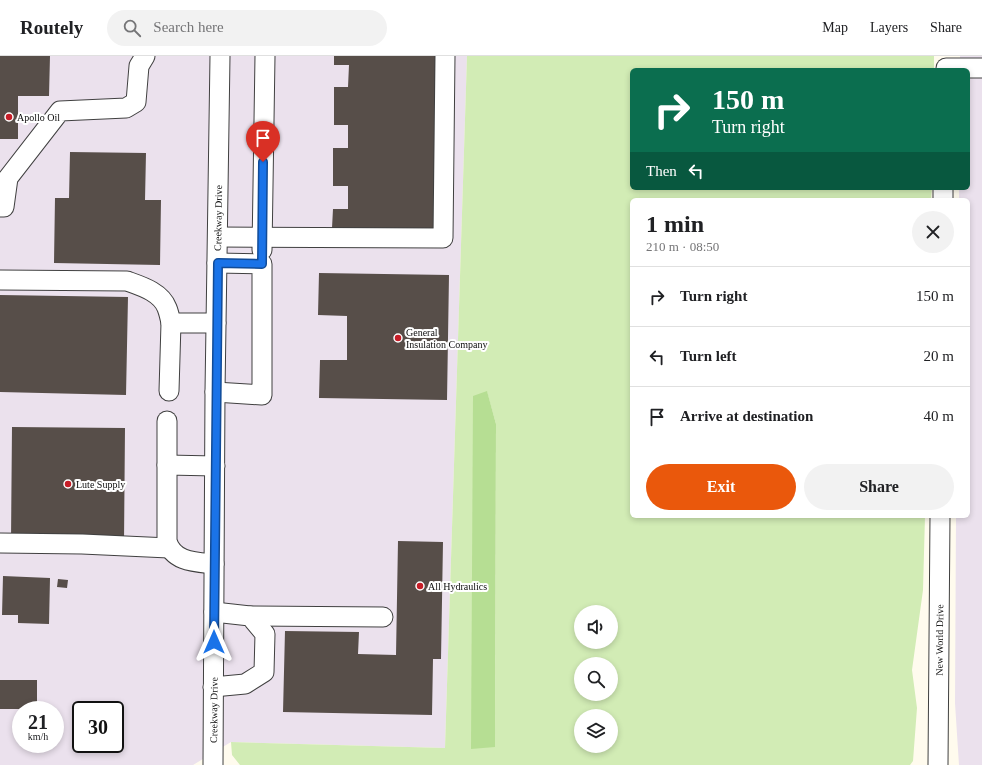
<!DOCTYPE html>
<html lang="en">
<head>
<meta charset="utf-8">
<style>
	body { margin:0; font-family:"Times New Roman",serif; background:#f2f2f2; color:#202124; height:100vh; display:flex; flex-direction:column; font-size:15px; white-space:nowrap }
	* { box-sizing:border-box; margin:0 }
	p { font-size:13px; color:#757577 }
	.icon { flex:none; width:22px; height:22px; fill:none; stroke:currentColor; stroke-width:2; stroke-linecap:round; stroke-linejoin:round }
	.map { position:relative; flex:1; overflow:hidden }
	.panel { position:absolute; left:630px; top:142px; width:340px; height:320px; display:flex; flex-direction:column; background:#fff; border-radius:6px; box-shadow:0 2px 6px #0003 }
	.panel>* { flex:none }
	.guide { position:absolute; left:630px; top:12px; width:340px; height:122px; border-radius:6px; box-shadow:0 2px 6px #0003; background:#0b6e4f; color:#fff; overflow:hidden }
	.buttons { position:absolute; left:574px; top:549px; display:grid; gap:8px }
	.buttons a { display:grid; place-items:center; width:44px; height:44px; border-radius:50%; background:#fff; box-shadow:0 2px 6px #0003; font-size:20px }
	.speed { position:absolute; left:12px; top:645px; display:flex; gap:8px; font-size:20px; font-weight:700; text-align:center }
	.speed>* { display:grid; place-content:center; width:52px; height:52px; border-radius:50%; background:#fff; box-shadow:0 2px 6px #0003; line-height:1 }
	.speed small { font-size:10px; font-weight:400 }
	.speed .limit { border:2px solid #111; border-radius:6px; background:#fff; color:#111 }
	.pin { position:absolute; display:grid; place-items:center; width:34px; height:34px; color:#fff; margin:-41px -17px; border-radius:50% 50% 50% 0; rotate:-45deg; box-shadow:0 0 4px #0007 }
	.pin .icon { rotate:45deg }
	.me { position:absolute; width:44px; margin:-22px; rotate:0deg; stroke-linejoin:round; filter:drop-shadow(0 0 3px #0008) }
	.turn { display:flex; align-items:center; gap:14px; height:84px; padding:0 16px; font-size:18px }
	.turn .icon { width:52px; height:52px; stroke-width:2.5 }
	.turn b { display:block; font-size:28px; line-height:34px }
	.then { display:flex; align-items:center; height:38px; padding:0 16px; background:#0003; gap:8px; font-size:15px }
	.round { display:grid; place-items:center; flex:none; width:42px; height:42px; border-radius:21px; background:#f2f2f2 }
	.summary { display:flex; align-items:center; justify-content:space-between; height:68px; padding:0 16px }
	h1 { font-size:24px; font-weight:800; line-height:30px }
	.button { display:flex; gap:8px; margin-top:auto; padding:8px 16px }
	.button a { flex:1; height:46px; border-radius:24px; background:#ea580c; color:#fff; font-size:16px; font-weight:800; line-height:46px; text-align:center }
	.button a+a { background:#f2f2f2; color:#202124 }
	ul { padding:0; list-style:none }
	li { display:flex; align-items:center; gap:12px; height:60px; padding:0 16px; border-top:1px solid #e0e0e0 }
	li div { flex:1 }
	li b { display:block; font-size:15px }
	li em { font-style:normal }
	header { display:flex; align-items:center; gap:24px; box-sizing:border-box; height:56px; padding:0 20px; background:#fff; border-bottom:1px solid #e0e0e0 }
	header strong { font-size:19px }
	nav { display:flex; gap:22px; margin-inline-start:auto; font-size:14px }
	.search { width:280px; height:36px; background:#f2f2f2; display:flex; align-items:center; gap:10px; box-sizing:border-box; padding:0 14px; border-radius:22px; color:#757577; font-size:15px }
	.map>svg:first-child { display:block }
	.industrial { fill:#ebe1ed; fill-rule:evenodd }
	.green { fill:#d2ecb5; fill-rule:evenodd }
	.forest { fill:#b6de93 }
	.building { fill:#574e49 }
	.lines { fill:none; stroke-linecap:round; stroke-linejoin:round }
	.minor-casing { stroke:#404040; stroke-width:21 }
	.minor { stroke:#fff; stroke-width:19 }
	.route-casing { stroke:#114b97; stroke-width:10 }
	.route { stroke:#1a73e8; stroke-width:7 }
	.poi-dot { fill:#c61d27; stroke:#fff; stroke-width:1.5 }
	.labels { text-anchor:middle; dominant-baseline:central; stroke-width:4; stroke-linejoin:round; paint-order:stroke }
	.poi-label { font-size:10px; fill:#0d0d0d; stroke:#fff; text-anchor:start }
	.street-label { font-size:10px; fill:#0d0d0d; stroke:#fff }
</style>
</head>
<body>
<header>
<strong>Routely</strong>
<div class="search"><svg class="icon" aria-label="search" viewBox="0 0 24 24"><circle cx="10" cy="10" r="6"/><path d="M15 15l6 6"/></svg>Search here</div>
<nav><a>Map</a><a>Layers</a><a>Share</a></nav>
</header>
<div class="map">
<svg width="982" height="709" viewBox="0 0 982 709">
	<rect width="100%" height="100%" fill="#fffbee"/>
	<path class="industrial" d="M0,0h467l-22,692 -214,-6 -38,23h-193zM21,654h34v34h-34zM81,654h34v34h-34z
		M960,0h22v709h-23l-4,-62 1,-187h12v-316h-9v-12h9v-118h-8z"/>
	<path class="green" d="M467,0h467v14h-302v118h300l-1,12h-299v316h293l-2,74 -11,80 5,38 -4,53 -3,4h-670l-8,-10 -1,-13 214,6zM487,336l9,32 -1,323 -22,-350zM581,556h30v30h-30zM581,608h30v30h-30zM581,660h30v30h-30z"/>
	<path class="forest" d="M487,335l9,33 -1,323 -24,2 2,-353z"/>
	<path class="building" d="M0,0h50l-1,40h-31v43h-18z
		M334,0h102l-2,173 -102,-1 1,-19h15v-23h-15v-38h15v-23h-14v-38h14l1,-22h-15z
		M70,96l76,1 -1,47h16l-1,65 -106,-2 1,-65h14z
		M319,217l130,2 -2,125 -128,-2 1,-38h27v-44l-29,-1z
		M0,239l128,2 -2,98 -126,-3z
		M12,371l113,1 -1,114 -113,-2z
		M398,485l45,1 -2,117h-8l-1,56 -149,-3 2,-81 74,1 -1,22 38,1z
		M3,520l47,2 -1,46 -31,-1v-8h-16z
		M58,523l10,1 -1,8 -10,-1z
		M0,624h37v29h-37z"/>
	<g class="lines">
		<defs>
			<g id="minor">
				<path d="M946,12h36"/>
				<path d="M943,144v-12"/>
				<path d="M0,151h4l4,-29 52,-67 66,-3 10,-6 3,-36 6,-10"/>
				<path d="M218,181l225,1 2,-182"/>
				<path d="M262,194l3,-194"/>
				<path d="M0,224l127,1c14,5 34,11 40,27 2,5 3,10 4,15"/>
				<path d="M169,335l2,-68h45"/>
				<path d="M215,336l47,3v-131l-45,-1"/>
				<path d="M167,365v44"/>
				<path d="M0,487l82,1 87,4"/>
				<path d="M214,508c-19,-2 -41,-2 -47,-23v-76l48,1"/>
				<path d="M250,560l133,1"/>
				<path d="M213,631l32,-3 19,-12 1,-38 -15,-18 -36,-4"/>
				<path id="s1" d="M213,709l2,-373 5,-336"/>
				<path id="s2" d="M938,709l2,-249"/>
			</g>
		</defs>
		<use href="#minor" class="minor-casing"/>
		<use href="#minor" class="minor"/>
	</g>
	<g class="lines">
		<defs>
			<path id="route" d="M214,586l4,-379 44,1 1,-102"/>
		</defs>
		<use href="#route" class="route-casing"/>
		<use href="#route" class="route"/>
	</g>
	<g class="poi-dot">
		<circle cx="9" cy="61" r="4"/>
		<circle cx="398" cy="282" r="4"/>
		<circle cx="68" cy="428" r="4"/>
		<circle cx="420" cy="530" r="4"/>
	</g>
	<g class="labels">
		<g class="poi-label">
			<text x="17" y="61">Apollo Oil</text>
			<text x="406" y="276">General<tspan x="406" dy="12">Insulation Company</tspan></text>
			<text x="76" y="428">Lute Supply</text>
			<text x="428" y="530">All Hydraulics</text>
		</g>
		<g class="street-label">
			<text stroke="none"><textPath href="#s1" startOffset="547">Creekway Drive</textPath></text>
			<text stroke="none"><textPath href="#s2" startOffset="125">New World Drive</textPath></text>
			<text stroke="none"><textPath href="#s1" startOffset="55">Creekway Drive</textPath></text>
		</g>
	</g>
</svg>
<div class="buttons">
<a><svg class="icon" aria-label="sound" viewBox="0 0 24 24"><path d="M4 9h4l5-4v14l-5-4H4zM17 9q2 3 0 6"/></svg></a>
<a><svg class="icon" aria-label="search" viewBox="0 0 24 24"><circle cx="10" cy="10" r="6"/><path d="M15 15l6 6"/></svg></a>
<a><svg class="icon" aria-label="layers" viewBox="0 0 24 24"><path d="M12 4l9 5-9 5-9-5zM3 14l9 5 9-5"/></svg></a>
</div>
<div class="speed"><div>21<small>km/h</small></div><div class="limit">30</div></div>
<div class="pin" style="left:263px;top:106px;background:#d93025"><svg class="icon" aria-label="arrive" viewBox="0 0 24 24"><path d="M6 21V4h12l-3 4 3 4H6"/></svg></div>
<svg class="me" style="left:214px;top:586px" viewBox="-20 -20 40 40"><path d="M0-17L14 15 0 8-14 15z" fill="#1a73e8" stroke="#fff" stroke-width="4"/></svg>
<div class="guide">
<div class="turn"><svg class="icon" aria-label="right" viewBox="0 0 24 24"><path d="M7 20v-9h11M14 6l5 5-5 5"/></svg><div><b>150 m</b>Turn right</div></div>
<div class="then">Then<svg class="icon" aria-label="left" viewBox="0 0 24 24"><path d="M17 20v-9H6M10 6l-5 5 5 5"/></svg></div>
</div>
<section class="panel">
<div class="summary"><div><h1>1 min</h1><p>210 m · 08:50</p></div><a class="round"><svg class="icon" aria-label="close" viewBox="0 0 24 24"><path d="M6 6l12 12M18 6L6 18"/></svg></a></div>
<ul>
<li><svg class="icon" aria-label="right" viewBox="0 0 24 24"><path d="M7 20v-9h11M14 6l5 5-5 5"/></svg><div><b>Turn right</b></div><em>150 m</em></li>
<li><svg class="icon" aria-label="left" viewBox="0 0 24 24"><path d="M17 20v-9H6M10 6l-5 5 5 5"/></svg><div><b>Turn left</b></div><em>20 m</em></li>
<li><svg class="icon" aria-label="arrive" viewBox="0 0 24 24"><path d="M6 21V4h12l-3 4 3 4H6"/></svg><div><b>Arrive at destination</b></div><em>40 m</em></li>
</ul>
<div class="button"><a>Exit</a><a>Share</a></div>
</section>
</div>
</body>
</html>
